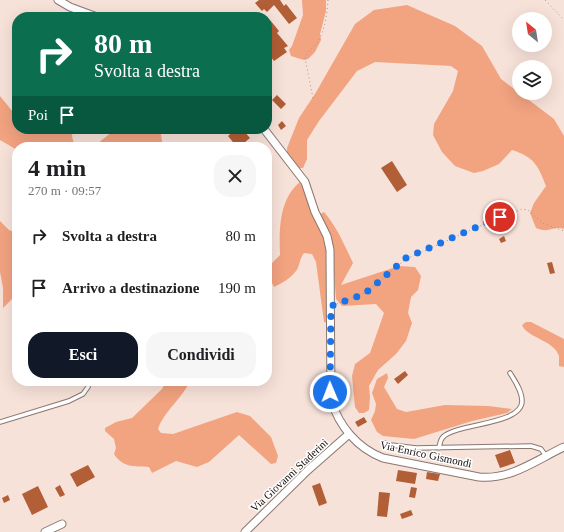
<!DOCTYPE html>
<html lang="it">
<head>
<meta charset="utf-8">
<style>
	body { margin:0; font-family:"Times New Roman",serif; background:#f6f6f6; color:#202124; height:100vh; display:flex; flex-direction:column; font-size:15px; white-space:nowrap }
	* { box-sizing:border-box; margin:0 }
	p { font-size:13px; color:#757577 }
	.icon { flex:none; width:22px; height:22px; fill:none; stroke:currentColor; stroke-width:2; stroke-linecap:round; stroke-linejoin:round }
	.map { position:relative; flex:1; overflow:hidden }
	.panel { position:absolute; left:12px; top:142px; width:260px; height:244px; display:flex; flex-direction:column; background:#fff; border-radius:16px; box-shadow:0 4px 16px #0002 }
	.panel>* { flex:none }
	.hud { position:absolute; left:12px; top:12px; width:260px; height:122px; border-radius:16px; box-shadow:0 4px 16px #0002; background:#0b6e4f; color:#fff; overflow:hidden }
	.needle { width:26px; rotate:330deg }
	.buttons { position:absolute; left:512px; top:12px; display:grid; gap:8px }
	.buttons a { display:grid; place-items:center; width:40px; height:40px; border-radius:50%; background:#fff; box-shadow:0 4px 16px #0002; font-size:20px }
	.pin { position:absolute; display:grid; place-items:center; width:34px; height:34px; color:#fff; margin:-17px; border:2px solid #fff; border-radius:50%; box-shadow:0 1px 4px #0007 }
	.me { position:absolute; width:44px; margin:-22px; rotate:359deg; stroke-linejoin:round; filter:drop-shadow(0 0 3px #0008) }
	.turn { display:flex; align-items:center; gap:14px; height:84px; padding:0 16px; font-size:18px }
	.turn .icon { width:52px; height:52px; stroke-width:2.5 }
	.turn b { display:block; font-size:28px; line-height:34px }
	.then { display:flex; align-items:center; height:38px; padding:0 16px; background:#0003; gap:8px; font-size:15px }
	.round { display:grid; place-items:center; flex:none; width:42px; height:42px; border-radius:16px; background:#f6f6f6 }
	.summary { display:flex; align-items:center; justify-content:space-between; height:68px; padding:0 16px }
	h1 { font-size:24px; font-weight:700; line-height:30px }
	.primary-button { display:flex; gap:8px; margin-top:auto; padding:8px 16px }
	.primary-button a { flex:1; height:46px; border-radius:16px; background:#111827; color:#fff; font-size:16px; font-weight:700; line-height:46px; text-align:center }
	.primary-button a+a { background:#f6f6f6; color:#202124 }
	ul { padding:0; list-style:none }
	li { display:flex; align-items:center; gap:12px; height:52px; padding:0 16px }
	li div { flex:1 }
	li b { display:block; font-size:15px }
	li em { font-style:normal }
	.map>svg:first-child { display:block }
	.green { fill:#f2a380 }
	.building { fill:#b25e36 }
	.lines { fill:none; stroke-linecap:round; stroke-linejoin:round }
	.lane-casing { stroke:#8a776f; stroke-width:5.5 }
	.street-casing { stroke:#8a776f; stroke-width:9 }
	.path { stroke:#a3948d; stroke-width:1; stroke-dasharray:1 3; stroke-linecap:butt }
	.lane { stroke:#fff; stroke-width:3.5 }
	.street { stroke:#fff; stroke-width:7 }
	.route { stroke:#1a73e8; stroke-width:7; stroke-dasharray:0 12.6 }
	.labels { text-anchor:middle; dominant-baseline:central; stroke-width:3; stroke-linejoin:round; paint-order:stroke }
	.street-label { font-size:11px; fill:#110a07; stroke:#fff }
</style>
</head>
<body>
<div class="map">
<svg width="564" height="532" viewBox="0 0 564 532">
	<rect width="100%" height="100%" fill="#f7e2d9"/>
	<path class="green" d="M302,0h24v11l-6,23 1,6 -6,12 -7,7 -4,1 -13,-4 -2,-6 3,-4 11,-31z
		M407,5l48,21 27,20 19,33 53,40 10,17v93c-11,-4 -14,5 -28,-1l-6,-15 4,-10 12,-17c-8,-21 -12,-29 -34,-36l-13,14 -16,7 -9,2 -19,-7 -13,-14 -9,-17 1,-11 19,-33 5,-20 -7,-5 -76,-4 -18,9 -38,50 -12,19v19l-4,9h-6l-10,-13v-7l12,-30 16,-24 40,-70 19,-14z
		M0,96l17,21v12h55c0,7 0,13 5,18h-60v3l-17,-10z
		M112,129h48l3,18h-70l19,-15z
		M300,182l24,55 4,11v75l-4,-1 -8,-60 -4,-8 -8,-1c-5,6 -4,13 -8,18 -6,8 -14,12 -22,16l-3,-6h-4v-13l13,-13c-1,-25 -1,-56 20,-73z
		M324,212c13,15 20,32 29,51l-12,22 58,-19 16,1 6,9 -3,14 -7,7 -3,16 4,10 -6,18 -10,13 -18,16 -9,16 1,11 -1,13 -5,3h-5l-4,-6 -3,-31 3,-12 15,-11 14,-40 -8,-9 -34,2 -6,-7 -5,-63 -11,-22z
		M0,221l9,9 8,3v61l-14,14v-20l-3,-16z
		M526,322h5l33,17v28l-5,-1c0,-3 0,-7 0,-10 -5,-16 -32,-18 -37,-31z
		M387,373l1,5 -4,9 13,22 9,3 39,-7 43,1 24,3 -5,4 -35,8 -58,18 -31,-3 -6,-4 -6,-12 4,-9 1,-7 -4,-11 5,-14z
		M166,381h24c-8,18 -26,30 -32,48l3,4 12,1 64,-22 13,4 21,21 7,19 -2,7 -5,1 -32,-29 -30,27 -12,5 -21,-6 -24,12 -3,-6c-15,-1 -26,1 -35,-13l2,-6 -2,-9 -9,-8v-3l11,-6 16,-4 30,-29z"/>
	<path class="building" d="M259,0h21l4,6 2,-2 11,14 -8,6 -15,-19 -7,7 -3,-3 -2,2 -7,-8z
		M270,20l9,11 -2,2 11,13 -4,2 3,4 -13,9 -7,-9v-29z
		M277,95l9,9 -5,5 -9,-9z
		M282,121l4,5 -5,4 -3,-5z
		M236,129h6l8,9 -11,9h-2l-9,-11z
		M392,161l15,24 -10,7 -16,-24z
		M504,236l2,5 -5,2 -2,-4z
		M552,262l3,11 -5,1 -3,-11z
		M405,371l3,4 -10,9 -4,-5z
		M364,417l3,5 -9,5 -3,-5z
		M510,450l5,13 -15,5 -5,-13z
		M88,465l7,12 -18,10 -7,-13z
		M398,470l19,3 -2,11 -19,-3z
		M427,472l13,2 -2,7 -12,-2z
		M320,483l7,20 -8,3 -7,-20z
		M60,485l5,10 -5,2 -5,-9z
		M38,486l10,21 -16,8 -10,-21z
		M411,487l6,1 -2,10 -6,-1z
		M379,492l11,1 -3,24 -10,-1z
		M8,495l2,5 -6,3 -2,-5z
		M411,510l2,5 -11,4 -2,-5z"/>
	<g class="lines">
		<defs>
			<path id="lane" d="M0,422l69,-21 14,-7 5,-7 1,-6
				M384,443l7,2 25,3 115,-2 10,3 5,7
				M439,448c1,-4 1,-8 4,-11 14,-14 79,-12 79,-36 0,-10 -7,-20 -12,-28"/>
			<path id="street" d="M58,0l12,7 27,10
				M264,129l41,53 10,30 12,24 3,14 1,150c8,26 26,48 52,58l96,19c32,3 57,-17 85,-30
				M45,532l17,-8
				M245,532l63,-62 41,-36"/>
		</defs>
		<use href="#lane" class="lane-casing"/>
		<use href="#street" class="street-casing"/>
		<path class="path" d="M545,0l19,20
			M313,98l-8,-40c2,-7 8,-9 12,-15 8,-12 10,-29 11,-43
			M337,304l27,-11 11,-8 31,-26 83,-37 33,-13 6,1 14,13 22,8"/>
		<use href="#lane" class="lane"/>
		<use href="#street" class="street"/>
	</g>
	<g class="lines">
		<path class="route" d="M330,392l1,-86 33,-12 11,-9 31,-27 94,-41"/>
	</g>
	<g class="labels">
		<g class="street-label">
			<text transform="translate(426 454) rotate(12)">Via Enrico Gismondi</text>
			<text transform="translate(289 475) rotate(-43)">Via Giovanni Staderini</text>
		</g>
	</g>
</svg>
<div class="buttons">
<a><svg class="needle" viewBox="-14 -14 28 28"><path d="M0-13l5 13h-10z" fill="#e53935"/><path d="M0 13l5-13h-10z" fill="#757577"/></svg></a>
<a><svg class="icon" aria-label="layers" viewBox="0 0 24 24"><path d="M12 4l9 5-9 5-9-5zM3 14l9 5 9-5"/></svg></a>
</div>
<div class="pin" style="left:500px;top:217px;background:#d93025"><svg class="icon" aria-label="arrive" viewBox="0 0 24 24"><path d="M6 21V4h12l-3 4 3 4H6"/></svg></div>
<svg class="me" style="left:330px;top:392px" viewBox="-20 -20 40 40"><circle r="17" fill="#1a73e8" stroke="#fff" stroke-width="3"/><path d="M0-11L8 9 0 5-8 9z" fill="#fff"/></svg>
<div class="hud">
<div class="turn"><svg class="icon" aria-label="right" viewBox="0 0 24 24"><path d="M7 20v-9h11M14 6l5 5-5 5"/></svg><div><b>80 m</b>Svolta a destra</div></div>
<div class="then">Poi<svg class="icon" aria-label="arrive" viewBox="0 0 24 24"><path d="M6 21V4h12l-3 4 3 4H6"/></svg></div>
</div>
<section class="panel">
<div class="summary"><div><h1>4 min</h1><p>270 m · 09:57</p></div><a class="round"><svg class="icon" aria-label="close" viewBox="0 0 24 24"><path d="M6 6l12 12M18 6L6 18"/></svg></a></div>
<ul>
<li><svg class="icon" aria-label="right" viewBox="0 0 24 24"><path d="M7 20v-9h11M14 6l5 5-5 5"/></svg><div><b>Svolta a destra</b></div><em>80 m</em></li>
<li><svg class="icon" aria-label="arrive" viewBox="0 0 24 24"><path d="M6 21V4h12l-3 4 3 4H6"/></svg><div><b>Arrivo a destinazione</b></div><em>190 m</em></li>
</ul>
<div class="primary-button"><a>Esci</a><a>Condividi</a></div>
</section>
</div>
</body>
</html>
